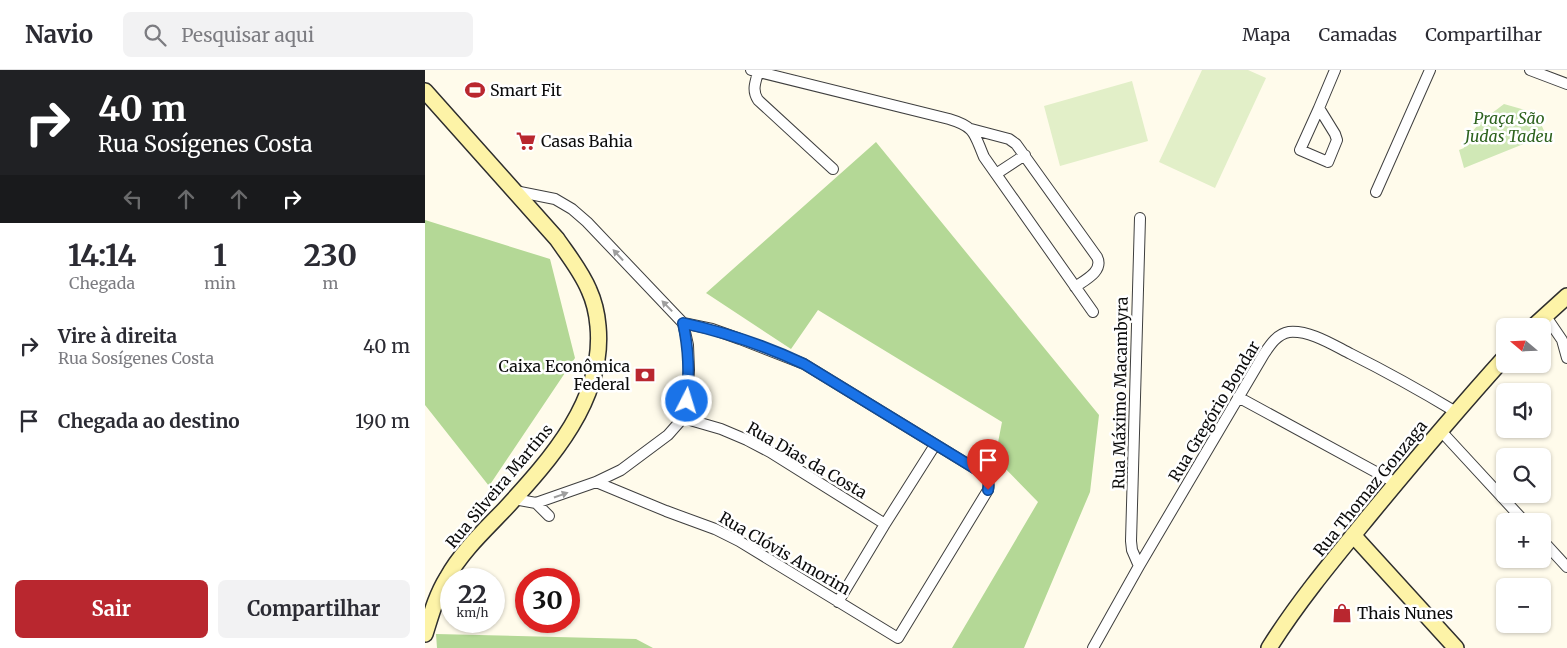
<!DOCTYPE html>
<html lang="pt">
<head>
<meta charset="utf-8">
<style>
	body { margin:0; font-family:Merriweather,serif; background:#f2f2f3; color:#2b2b33; height:100vh; display:flex; flex-direction:column; font-size:19px; white-space:nowrap }
	* { box-sizing:border-box; margin:0 }
	p { font-size:16px; color:#7c7c81 }
	.icon { flex:none; width:28px; height:28px; fill:none; stroke:currentColor; stroke-width:2; stroke-linecap:round; stroke-linejoin:round }
	.map { position:relative; flex:1; overflow:hidden }
	.drawer { display:flex; flex-direction:column; background:#fff; width:425px }
	.drawer>* { flex:none }
	.top-card { background:#202124; color:#fff; overflow:hidden }
	.needle { width:32px; rotate:289deg }
	.fabs { position:absolute; left:1071px; top:248px; display:grid; gap:10px }
	.fabs a { display:grid; place-items:center; width:55px; height:55px; border-radius:8px; background:#fff; box-shadow:0 1px 4px #0004; font-size:25px }
	.speed { position:absolute; left:15px; top:498px; display:flex; gap:10px; font-size:25px; font-weight:700; text-align:center }
	.speed>* { display:grid; place-content:center; width:65px; height:65px; border-radius:50%; background:#fff; box-shadow:0 1px 4px #0004; line-height:1 }
	.speed small { font-size:12px; font-weight:400 }
	.speed .limit { border:8px solid #d22; background:#fff; color:#111 }
	.pin { position:absolute; display:grid; place-items:center; width:42px; height:42px; color:#fff; margin:-51px -21px; border-radius:50% 50% 50% 0; rotate:-45deg; box-shadow:0 0 5px #0007 }
	.pin .icon { rotate:45deg }
	.me { position:absolute; width:55px; margin:-28px; rotate:5deg; stroke-linejoin:round; filter:drop-shadow(0 0 4px #0008) }
	.turn { display:flex; align-items:center; gap:18px; height:105px; padding:0 15px; font-size:22px }
	.turn .icon { width:65px; height:65px; stroke-width:2.5 }
	.turn b { display:block; font-size:35px; line-height:42px }
	.lanes { display:flex; align-items:center; height:48px; padding:0 15px; background:#0003; justify-content:center; gap:25px; direction:ltr }
	.lanes .off { opacity:.35 }
	.eta { display:flex; justify-content:space-evenly; align-items:center; height:85px; text-align:center }
	.eta b { font-size:30px; font-weight:700; line-height:35px }
	.button { display:flex; gap:10px; margin-top:auto; padding:10px 15px }
	.button a { flex:1; height:58px; border-radius:8px; background:#b9272f; color:#fff; font-size:20px; font-weight:700; line-height:58px; text-align:center }
	.button a+a { background:#f2f2f3; color:#2b2b33 }
	ul { padding:0; list-style:none }
	li { display:flex; align-items:center; gap:15px; height:75px; padding:0 15px }
	li div { flex:1 }
	li b { display:block; font-size:19px }
	li em { font-style:normal }
	header { display:flex; align-items:center; gap:30px; box-sizing:border-box; height:70px; padding:0 25px; background:#fff; border-bottom:1px solid #e1e1e2 }
	header strong { font-size:24px }
	nav { display:flex; gap:28px; margin-inline-start:auto; font-size:18px }
	.search { width:350px; height:45px; background:#f2f2f3; display:flex; align-items:center; gap:12px; box-sizing:border-box; padding:0 18px; border-radius:8px; color:#7c7c81; font-size:19px }
	main { display:flex; flex:1; min-height:0 }
	.map>svg:first-child { display:block }
	.green { fill:#d0e8b6 }
	.forest { fill:#b4d896 }
	.pitch { fill:#e2efc8 }
	.lines { fill:none; stroke-linecap:round; stroke-linejoin:round }
	.street-casing { stroke:#3f3f3f; stroke-width:12 }
	.secondary-casing { stroke:#2e2e2e; stroke-width:18 }
	.street { stroke:#fff; stroke-width:10 }
	.secondary { stroke:#fdf3a7; stroke-width:15 }
	.oneway { fill:#9e9e9e }
	.route-casing { stroke:#114b97; stroke-width:12 }
	.route { stroke:#1a73e8; stroke-width:9 }
	.labels { text-anchor:middle; dominant-baseline:central; stroke-width:5; stroke-linejoin:round; paint-order:stroke }
	.poi-label { font-size:16px; fill:#0c0c0c; stroke:#fff; text-anchor:start }
	.park-label { font-size:16px; font-style:italic; fill:#2d621e; stroke:#fff }
	.street-label { font-size:16px; fill:#0c0c0c; stroke:#fff }
</style>
</head>
<body>
<header>
<strong>Navio</strong>
<div class="search"><svg class="icon" aria-label="search" viewBox="0 0 24 24"><circle cx="10" cy="10" r="6"/><path d="M15 15l6 6"/></svg>Pesquisar aqui</div>
<nav><a>Mapa</a><a>Camadas</a><a>Compartilhar</a></nav>
</header>
<main>
<section class="drawer">
<div class="top-card">
<div class="turn"><svg class="icon" aria-label="right" viewBox="0 0 24 24"><path d="M7 20v-9h11M14 6l5 5-5 5"/></svg><div><b>40 m</b>Rua Sosígenes Costa</div></div>
<div class="lanes"><svg class="icon off" aria-label="left" viewBox="0 0 24 24"><path d="M17 20v-9H6M10 6l-5 5 5 5"/></svg><svg class="icon off" aria-label="ahead" viewBox="0 0 24 24"><path d="M12 20V5M6 11l6-6 6 6"/></svg><svg class="icon off" aria-label="ahead" viewBox="0 0 24 24"><path d="M12 20V5M6 11l6-6 6 6"/></svg><svg class="icon" aria-label="right" viewBox="0 0 24 24"><path d="M7 20v-9h11M14 6l5 5-5 5"/></svg></div>
</div>
<div class="eta">
<div><b>14:14</b><p>Chegada</p></div>
<div><b>1</b><p>min</p></div>
<div><b>230</b><p>m</p></div>
</div>
<ul>
<li><svg class="icon" aria-label="right" viewBox="0 0 24 24"><path d="M7 20v-9h11M14 6l5 5-5 5"/></svg><div><b>Vire à direita</b><p>Rua Sosígenes Costa</p></div><em>40 m</em></li>
<li><svg class="icon" aria-label="arrive" viewBox="0 0 24 24"><path d="M6 21V4h12l-3 4 3 4H6"/></svg><div><b>Chegada ao destino</b></div><em>190 m</em></li>
</ul>
<div class="button"><a>Sair</a><a>Compartilhar</a></div>
</section>
<div class="map">
<svg width="1142" height="578" viewBox="0 0 1142 578">
	<rect width="100%" height="100%" fill="#fffbeb"/>
	<path class="green" d="M1079,34l32,9 10,22 -82,33 -5,-18 5,-2c8,-22 22,-30 40,-44z"/>
	<path class="forest" d="M451,72l223,273 -9,77 -66,156h-72l86,-146 -43,-44 7,-36 -184,-112 -27,39 -85,-56z
		M0,150l125,39 25,99 -86,128 -64,-81z
		M11,564l200,5 17,9h-216z"/>
	<path class="pitch" d="M777,0h46l18,8 -51,110 -56,-26z
		M707,11l16,60 -88,25 -16,-60z"/>
	<g class="lines">
		<defs>
			<path id="street" d="M326,0l198,49c27,8 25,15 35,38l109,155
				M1105,0l37,14
				M333,3c-3,10 -6,18 0,27l75,69
				M894,38l16,26 2,6 -9,22 -28,-12z
				M894,38l16,-38
				M546,59l38,10 7,5 81,113c7,14 -12,23 -22,30
				M571,104l29,-19
				M90,121l40,8 17,10 15,13 96,101
				M951,122l54,-122
				M1120,245l17,25 5,18
				M813,327l158,86
				M258,348l38,11 26,11 23,12 115,72
				M1015,360l84,91
				M171,412l70,29 49,18 24,12 159,97 90,-148c2,-10 -1,-13 -9,-19l-175,-107 -64,-25 -28,-10 -29,-6
				M89,429l22,4 60,-21 25,-12 47,-35 15,-17 4,-17 2,-31 -1,-25 -5,-22
				M111,433l13,13
				M1118,471l24,26
				M714,496l-7,-16 -1,-9 9,-323
				M413,532l47,-78 50,-79
				M668,578l46,-82 125,-212c6,-9 13,-20 25,-22 21,-2 44,13 62,22 36,18 70,37 105,58"/>
			<path id="secondary" d="M0,21l132,148c11,16 24,32 32,51 5,11 8,24 9,36 7,73 -47,133 -93,183 -20,21 -44,43 -58,69 -11,18 -16,37 -22,56
				M1109,256l33,-30
				M928,465l103,113
				M844,578c30,-48 68,-93 104,-137 43,-52 87,-104 132,-154"/>
		</defs>
		<use href="#street" class="street-casing"/>
		<use href="#secondary" class="secondary-casing"/>
		<use href="#street" class="street"/>
		<use href="#secondary" class="secondary"/>
	</g>
	<defs><path id="oneway-solid" d="M-6-.8H1V-3.2L6.5 0L1 3.2V.8H-6Z" transform="scale(1.25)"/></defs>
	<g class="oneway">
		<use href="#oneway-solid" transform="translate(193 185) rotate(-133)"/>
		<use href="#oneway-solid" transform="translate(242 236) rotate(-134)"/>
		<use href="#oneway-solid" transform="translate(136 425) rotate(-19)"/>
	</g>
	<g class="lines">
		<defs>
			<path id="route" d="M262,331c2,-29 2,-50 -4,-78 41,9 83,23 121,41l175,107c8,6 11,9 9,19"/>
		</defs>
		<use href="#route" class="route-casing"/>
		<use href="#route" class="route"/>
	</g>
	<defs>
		<symbol id="stadium-bare" viewBox="-9 -9 18 18"><path d="M0-5a6.5 5 0 1 0 0 10a6.5 5 0 1 0 0-10ZM-3.5-1.8h7v3.6h-7Z" fill="#b9272f" stroke="#fff" stroke-width="2.5" paint-order="stroke"/></symbol>
		<symbol id="supermarket-bare" viewBox="-9 -9 18 18"><path d="M-6-5.5h2.5l.6 2H6L4.5 2H-2.5L-4.4-4H-6ZM-1.5 3.2a1.3 1.3 0 1 0 .1 0ZM3 3.2a1.3 1.3 0 1 0 .1 0Z" fill="#b9272f" stroke="#fff" stroke-width="2.5" paint-order="stroke"/></symbol>
		<symbol id="bank-bare" viewBox="-9 -9 18 18"><path d="M-6-4H6V4H-6ZM0-2.3a2.3 2.3 0 1 0 0 4.6a2.3 2.3 0 1 0 0-4.6Z" fill="#b9272f" stroke="#fff" stroke-width="2.5" paint-order="stroke"/></symbol>
		<symbol id="shop-bare" viewBox="-9 -9 18 18"><path d="M-5-2.5h2.3a2.7 3.5 0 0 1 5.4 0H5L5.5 6h-11ZM-1.5-2.5h3a1.5 2.3 0 0 0-3 0Z" fill="#b9272f" stroke="#fff" stroke-width="2.5" paint-order="stroke"/></symbol>
	</defs>
	<g fill-rule="evenodd">
		<use href="#stadium-bare" x="36" y="6" width="28" height="28"/>
		<use href="#supermarket-bare" x="87" y="57" width="28" height="28"/>
		<use href="#bank-bare" x="206" y="291" width="28" height="28"/>
		<use href="#shop-bare" x="903" y="529" width="28" height="28"/>
	</g>
	<g class="labels">
		<g class="poi-label">
			<text x="65" y="20">Smart Fit</text>
			<text x="116" y="71">Casas Bahia</text>
			<text x="205" y="296" text-anchor="end">Caixa Econômica<tspan x="205" dy="18">Federal</tspan></text>
			<text x="932" y="543">Thais Nunes</text>
		</g>
		<g class="park-label">
			<text x="1084" y="48">Praça São<tspan x="1084" dy="18">Judas Tadeu</tspan></text>
		</g>
		<g class="street-label">
			<text transform="translate(695 323) rotate(-89)">Rua Máximo Macambyra</text>
			<text transform="translate(789 341) rotate(-59)">Rua Gregório Bondar</text>
			<text transform="translate(382 390) rotate(30)">Rua Dias da Costa</text>
			<text transform="translate(74 416) rotate(-50)">Rua Silveira Martins</text>
			<text transform="translate(945 418) rotate(-51)">Rua Thomaz Gonzaga</text>
			<text transform="translate(360 483) rotate(30)">Rua Clóvis Amorim</text>
		</g>
	</g>
</svg>
<div class="fabs">
<a><svg class="needle" viewBox="-14 -14 28 28"><path d="M0-13l5 13h-10z" fill="#e53935"/><path d="M0 13l5-13h-10z" fill="#7c7c81"/></svg></a>
<a><svg class="icon" aria-label="sound" viewBox="0 0 24 24"><path d="M4 9h4l5-4v14l-5-4H4zM17 9q2 3 0 6"/></svg></a>
<a><svg class="icon" aria-label="search" viewBox="0 0 24 24"><circle cx="10" cy="10" r="6"/><path d="M15 15l6 6"/></svg></a>
<a>+</a>
<a>−</a>
</div>
<div class="speed"><div>22<small>km/h</small></div><div class="limit">30</div></div>
<div class="pin" style="left:563px;top:420px;background:#d93025"><svg class="icon" aria-label="arrive" viewBox="0 0 24 24"><path d="M6 21V4h12l-3 4 3 4H6"/></svg></div>
<svg class="me" style="left:262px;top:331px" viewBox="-20 -20 40 40"><circle r="17" fill="#1a73e8" stroke="#fff" stroke-width="3"/><path d="M0-11L8 9 0 5-8 9z" fill="#fff"/></svg>
</div>
</main>
</body>
</html>
